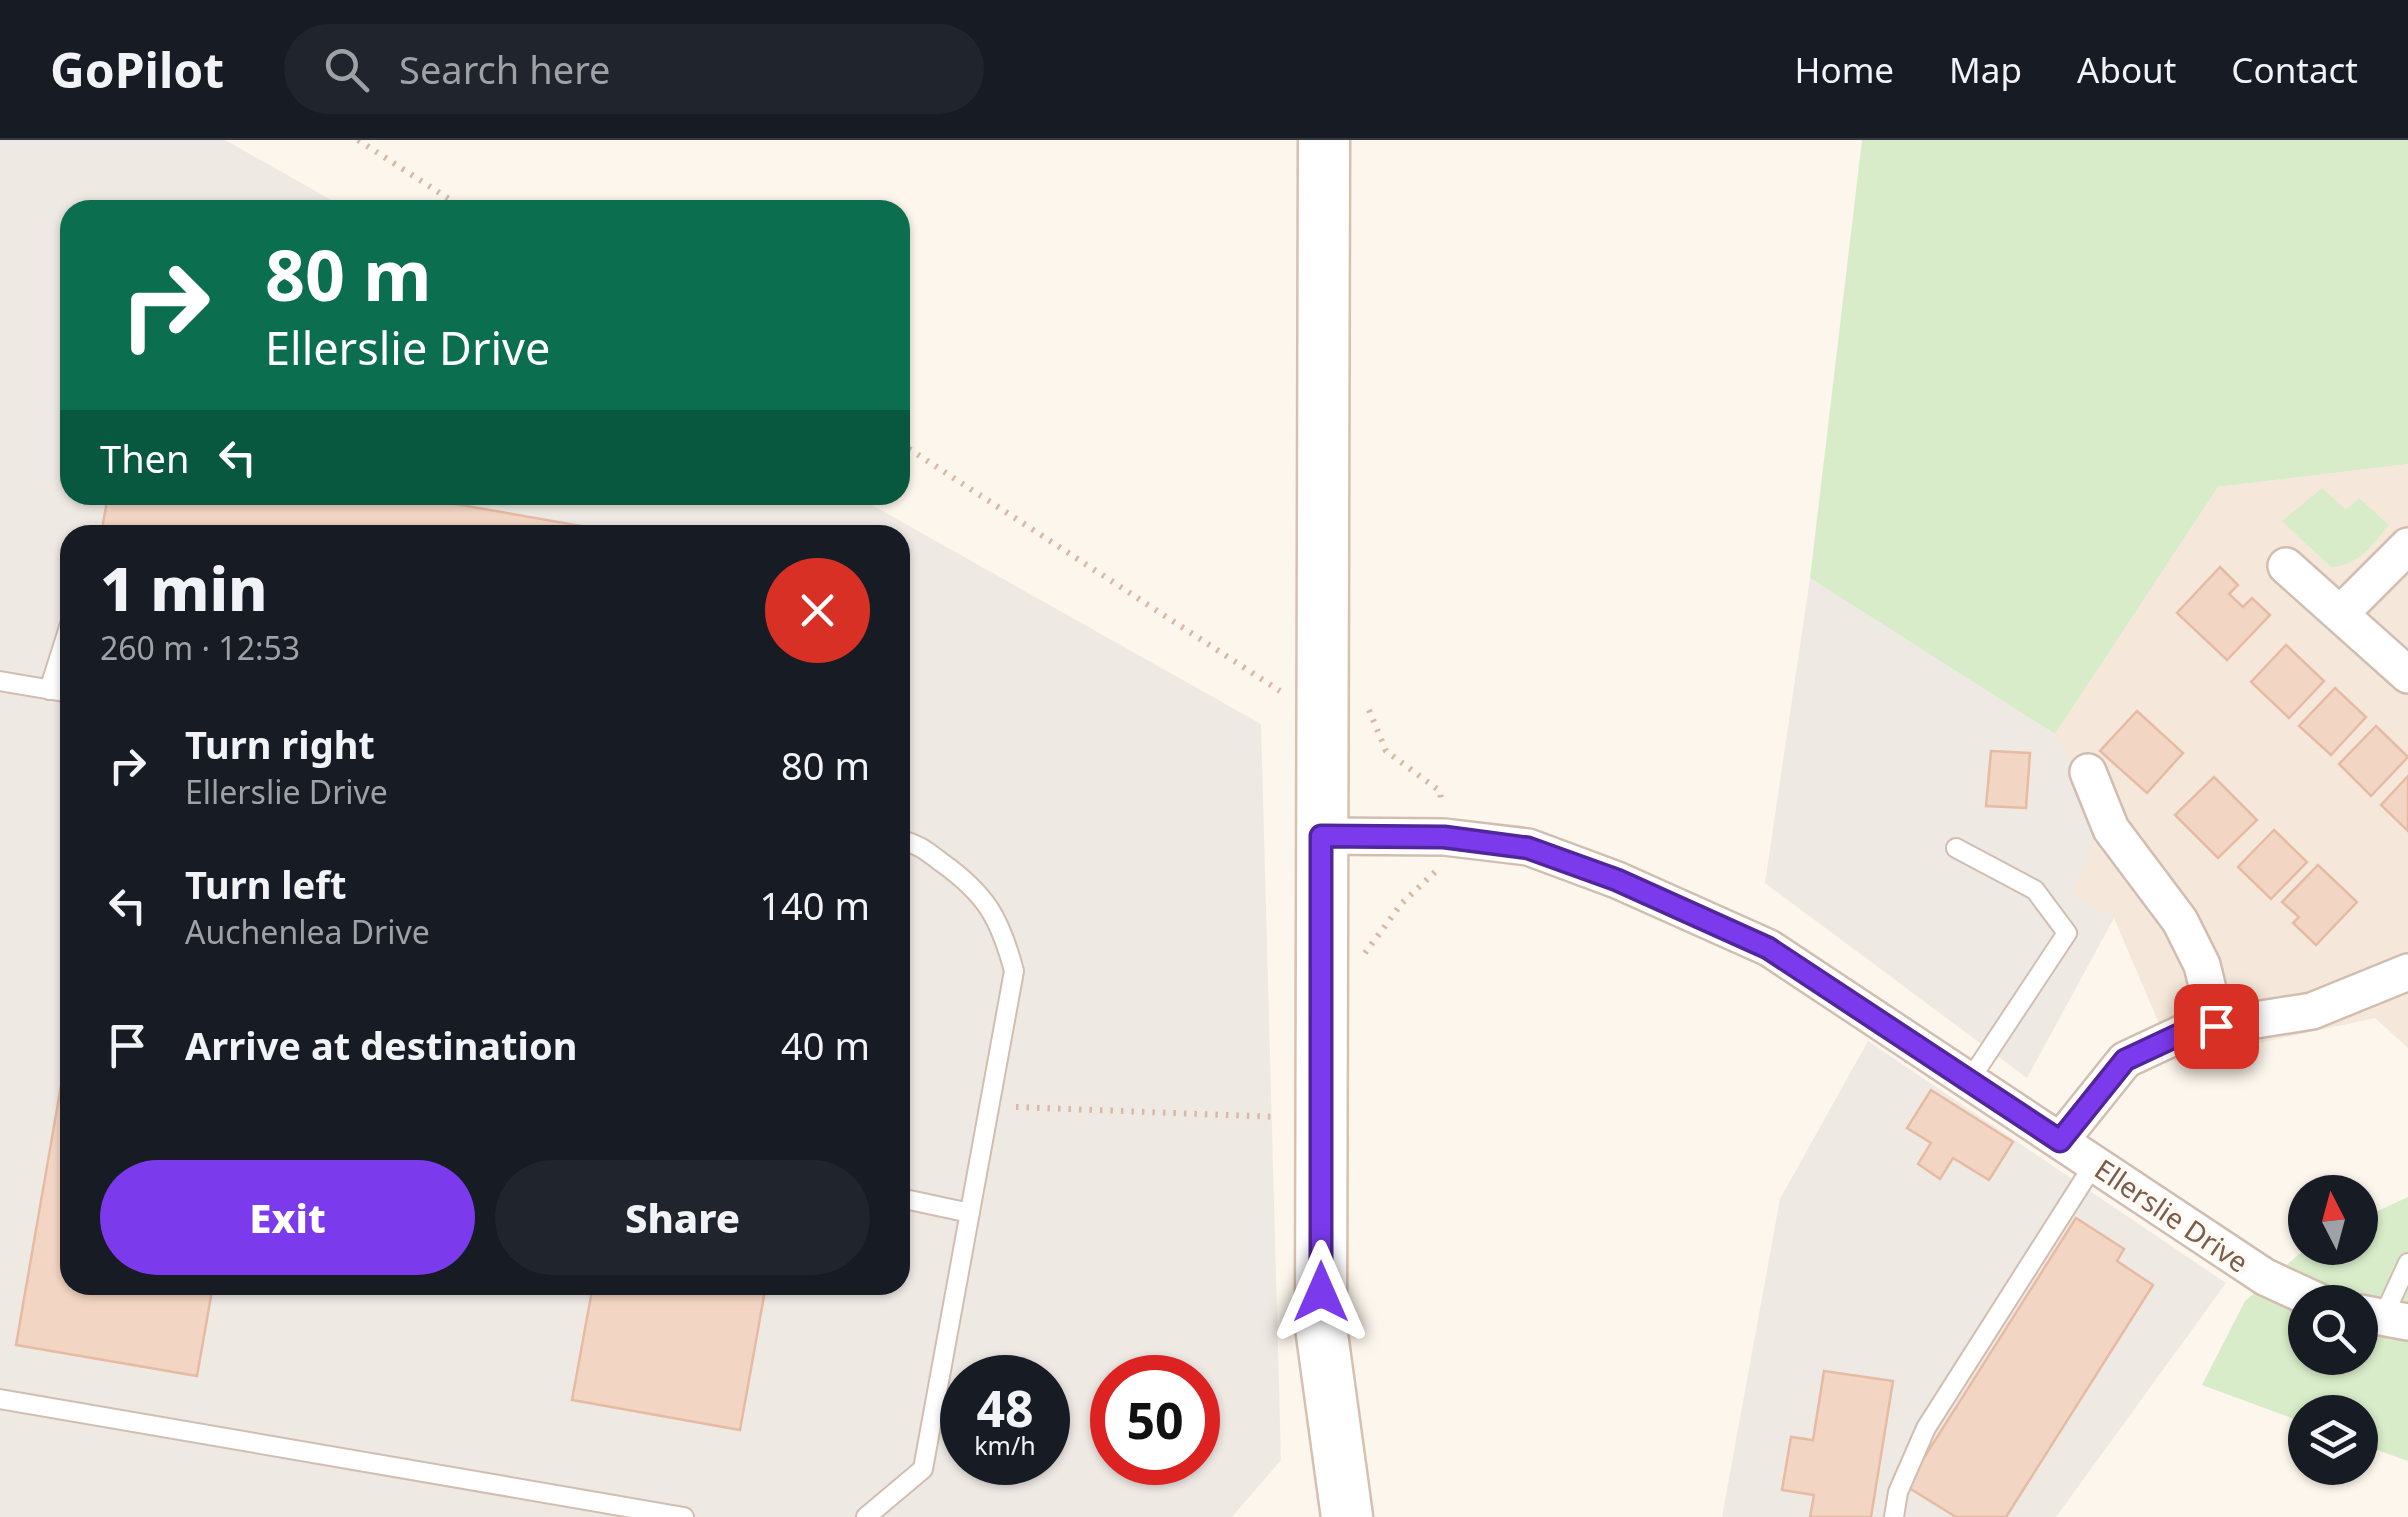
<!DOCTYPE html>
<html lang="en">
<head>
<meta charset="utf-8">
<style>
	body { margin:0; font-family:"Noto Sans",sans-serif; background:#20242c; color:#f1f3f6; height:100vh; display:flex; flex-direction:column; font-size:38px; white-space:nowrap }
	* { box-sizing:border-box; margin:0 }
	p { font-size:32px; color:#9ea1a6 }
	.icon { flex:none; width:55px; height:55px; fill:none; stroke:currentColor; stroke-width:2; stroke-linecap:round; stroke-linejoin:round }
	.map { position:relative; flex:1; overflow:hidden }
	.sheet { position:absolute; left:60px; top:385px; width:850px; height:770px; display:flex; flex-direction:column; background:#171b24; border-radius:30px; box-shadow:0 2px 8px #0004 }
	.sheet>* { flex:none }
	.hud { position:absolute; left:60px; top:60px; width:850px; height:305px; border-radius:30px; box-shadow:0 2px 8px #0004; background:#0b6e4f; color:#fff; overflow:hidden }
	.needle { width:65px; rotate:354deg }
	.buttons { position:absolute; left:2288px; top:1035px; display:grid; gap:20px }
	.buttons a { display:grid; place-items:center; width:90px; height:90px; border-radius:50%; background:#171b24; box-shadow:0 2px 8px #0004; font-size:50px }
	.speed { position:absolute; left:940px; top:1215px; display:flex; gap:20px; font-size:50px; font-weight:700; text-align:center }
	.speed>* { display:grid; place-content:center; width:130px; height:130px; border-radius:50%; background:#171b24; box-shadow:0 2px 8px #0004; line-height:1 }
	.speed small { font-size:25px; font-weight:400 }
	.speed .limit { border:15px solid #d22; background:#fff; color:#111 }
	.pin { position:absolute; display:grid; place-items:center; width:85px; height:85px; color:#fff; margin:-42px; border-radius:20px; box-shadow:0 5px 15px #0006 }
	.me { position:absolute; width:110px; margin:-55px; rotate:0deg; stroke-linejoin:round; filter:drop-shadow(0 0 8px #0008) }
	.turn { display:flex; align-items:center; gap:35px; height:210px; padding:0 40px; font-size:45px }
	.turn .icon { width:130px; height:130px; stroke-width:2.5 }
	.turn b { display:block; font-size:70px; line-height:85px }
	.then { display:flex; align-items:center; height:95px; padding:0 40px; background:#0003; gap:20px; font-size:38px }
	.round { display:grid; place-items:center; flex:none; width:105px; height:105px; border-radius:52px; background:#20242c }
	.overview { display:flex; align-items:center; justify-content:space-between; height:170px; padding:0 40px }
	h1 { font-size:60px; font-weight:800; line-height:75px }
	.action { display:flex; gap:20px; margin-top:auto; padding:20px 40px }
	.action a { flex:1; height:115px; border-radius:60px; background:#7c3aed; color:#fff; font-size:40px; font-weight:800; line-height:115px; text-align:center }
	.action a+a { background:#20242c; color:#f1f3f6 }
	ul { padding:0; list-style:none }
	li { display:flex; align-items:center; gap:30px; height:140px; padding:0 40px }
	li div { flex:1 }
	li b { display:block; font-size:38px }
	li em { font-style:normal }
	header { display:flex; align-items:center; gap:60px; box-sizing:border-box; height:140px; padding:0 50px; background:#171b24; border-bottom:2px solid #363941 }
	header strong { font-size:48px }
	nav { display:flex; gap:55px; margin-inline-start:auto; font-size:35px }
	.search { width:700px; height:90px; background:#20242c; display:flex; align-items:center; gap:25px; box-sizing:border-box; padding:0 35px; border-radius:55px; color:#9ea1a6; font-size:38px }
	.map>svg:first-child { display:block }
	.residential { fill:#f5e8da }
	.industrial { fill:#efe9e4; fill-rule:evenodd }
	.green { fill:#d8ecc9; fill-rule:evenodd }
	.building { fill:#f3d5c3; stroke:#e6bba3; stroke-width:2.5 }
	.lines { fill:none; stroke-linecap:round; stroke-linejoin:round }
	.lane-casing { stroke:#d1beb0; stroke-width:22 }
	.street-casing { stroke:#d1beb0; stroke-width:40 }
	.secondary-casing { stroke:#d6c0b0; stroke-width:55 }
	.path { stroke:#d9b8a5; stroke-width:6; stroke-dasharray:2.5 8; stroke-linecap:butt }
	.lane { stroke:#fff; stroke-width:18 }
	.street { stroke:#fff; stroke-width:35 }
	.secondary { stroke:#fff; stroke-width:50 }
	.route-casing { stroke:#51269a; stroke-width:25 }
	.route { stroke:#7c3aed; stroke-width:18 }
	.labels { text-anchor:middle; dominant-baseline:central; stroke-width:8; stroke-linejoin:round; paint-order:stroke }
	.street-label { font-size:28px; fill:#7a5c4d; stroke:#fffaf3 }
</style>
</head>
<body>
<header>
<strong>GoPilot</strong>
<div class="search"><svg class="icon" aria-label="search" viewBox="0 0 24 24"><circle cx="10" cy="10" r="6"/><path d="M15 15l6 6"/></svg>Search here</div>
<nav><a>Home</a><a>Map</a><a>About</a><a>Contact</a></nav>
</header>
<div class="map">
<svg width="2408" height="1377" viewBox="0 0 2408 1377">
	<rect width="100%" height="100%" fill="#fdf6ec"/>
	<path class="residential" d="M2408,324v584l-33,-30 -200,43 -61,-143 -42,-24 -17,-160 163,-247z"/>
	<path class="industrial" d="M0,0h225l124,70h-279v285h784l407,229 20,736 -49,57h-1232zM70,395h830v750h-830zM962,1238h86v84h-86zM1112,1238h86v84h-86z
		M1810,438l245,156 23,39 15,75 -21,45 42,25 -87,160 -262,-195z
		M1868,901l358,242 -170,234h-334l58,-318z"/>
	<path class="green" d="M1862,0h546v324l-190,23 -163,247 -245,-156z
		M2322,348l24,22 13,-12 30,27c-18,21 -29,40 -58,42l-49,-46z
		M2408,1057v264l-48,-17v-32h-55v11l-103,-38 43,-84 61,-53h54v-29zM2305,1162h55v56h-55z"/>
	<path class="building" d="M108,355h296l200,35 -1,5h-502z
		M2220,427l18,18 -9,9 14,13 9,-9 18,17 -43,45 -50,-47z
		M2286,505l38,36 -35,37 -38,-36z
		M2335,548l31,29 -35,38 -32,-29z
		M2137,571l46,42 -36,40 -47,-42z
		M2376,586l32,31 -37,39 -32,-32z
		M1991,611l39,2 -4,55 -40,-2z
		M2408,636v55l-27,-26z
		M2214,637l43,43 -39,38 -43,-43z
		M2274,690l33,32 -36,37 -33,-32z
		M2318,725l39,37 -41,43 -23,-22 6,-6 -17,-15z
		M70,894v251h143l-16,91 -181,-31z
		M1931,950l82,52 -24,38 -36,-22 -13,21 -22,-15 13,-21 -24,-15z
		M2076,1078l48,31 -7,12 36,24 -147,232h-50l-50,-31z
		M593,1145h173l-26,145 -168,-30z
		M1824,1231l69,10 -22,136h-61l4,-22 -32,-5 9,-53 22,3z"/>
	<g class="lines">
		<defs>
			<path id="lane" d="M0,541l70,12
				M49,550l21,-66
				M1956,708l79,42 32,43 -98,148
				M900,1058l70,15
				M2384,1175l24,-52
				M0,1259l684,118
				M866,1377l57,-48 91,-498c-14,-53 -28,-77 -73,-109 -13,-10 -24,-19 -41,-22
				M1894,1377l4,-25 28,-64 168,-264"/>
			<path id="street" d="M2286,426l122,109
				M2340,474l68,-68
				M2088,632l23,57 69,92 22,44 15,61
				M1321,696l123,1 84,10 89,33 152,68 496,329 54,25
				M2060,1001l65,-81 62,-29 125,-20 96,-39
				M2360,1173l48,9"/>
			<path id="secondary" d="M1324,0l-3,1187 26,190"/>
		</defs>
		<use href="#lane" class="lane-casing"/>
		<use href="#street" class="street-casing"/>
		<use href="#secondary" class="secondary-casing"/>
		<path class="path" d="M358,0l108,70
			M900,303l380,248
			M1369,570l17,41 54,40 1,10
			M1365,813l37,-50 33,-31
			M1016,967l262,10"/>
		<use href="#lane" class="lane"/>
		<use href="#street" class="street"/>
		<use href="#secondary" class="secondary"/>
	</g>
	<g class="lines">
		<defs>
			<path id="route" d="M1321,1152v-456l123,1 84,11 89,32 151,68 292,193 65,-81 62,-29 29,-5"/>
		</defs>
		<use href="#route" class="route-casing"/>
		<use href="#route" class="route"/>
	</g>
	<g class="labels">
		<g class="street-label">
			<text transform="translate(2172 1075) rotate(34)">Ellerslie Drive</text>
		</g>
	</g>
</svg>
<div class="buttons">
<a><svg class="needle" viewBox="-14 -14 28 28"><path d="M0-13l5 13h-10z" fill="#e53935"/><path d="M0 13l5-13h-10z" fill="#9ea1a6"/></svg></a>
<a><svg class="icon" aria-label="search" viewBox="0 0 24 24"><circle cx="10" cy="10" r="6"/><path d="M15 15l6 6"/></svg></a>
<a><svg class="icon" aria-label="layers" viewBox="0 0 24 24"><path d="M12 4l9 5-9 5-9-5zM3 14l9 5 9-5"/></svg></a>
</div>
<div class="speed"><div>48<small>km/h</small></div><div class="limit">50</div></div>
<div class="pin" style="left:2216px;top:886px;background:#d93025"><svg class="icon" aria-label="arrive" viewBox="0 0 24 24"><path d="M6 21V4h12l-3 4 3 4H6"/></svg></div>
<svg class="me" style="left:1321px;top:1152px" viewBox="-20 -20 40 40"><path d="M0-17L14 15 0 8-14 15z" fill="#7c3aed" stroke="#fff" stroke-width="4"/></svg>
<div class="hud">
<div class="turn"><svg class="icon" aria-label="right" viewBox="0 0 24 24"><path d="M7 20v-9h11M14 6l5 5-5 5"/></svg><div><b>80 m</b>Ellerslie Drive</div></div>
<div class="then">Then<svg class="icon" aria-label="left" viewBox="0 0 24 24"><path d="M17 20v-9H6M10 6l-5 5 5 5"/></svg></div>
</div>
<section class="sheet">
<div class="overview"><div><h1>1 min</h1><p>260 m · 12:53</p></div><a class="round" style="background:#d93025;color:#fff"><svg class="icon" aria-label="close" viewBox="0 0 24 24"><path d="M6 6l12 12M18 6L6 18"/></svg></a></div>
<ul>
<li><svg class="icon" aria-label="right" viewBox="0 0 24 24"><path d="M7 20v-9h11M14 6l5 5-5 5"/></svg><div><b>Turn right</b><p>Ellerslie Drive</p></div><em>80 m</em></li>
<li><svg class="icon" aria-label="left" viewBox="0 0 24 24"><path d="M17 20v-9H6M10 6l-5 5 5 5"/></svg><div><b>Turn left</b><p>Auchenlea Drive</p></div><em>140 m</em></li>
<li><svg class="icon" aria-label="arrive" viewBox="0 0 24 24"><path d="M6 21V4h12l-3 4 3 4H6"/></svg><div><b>Arrive at destination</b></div><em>40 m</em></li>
</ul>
<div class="action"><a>Exit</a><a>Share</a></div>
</section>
</div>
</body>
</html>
